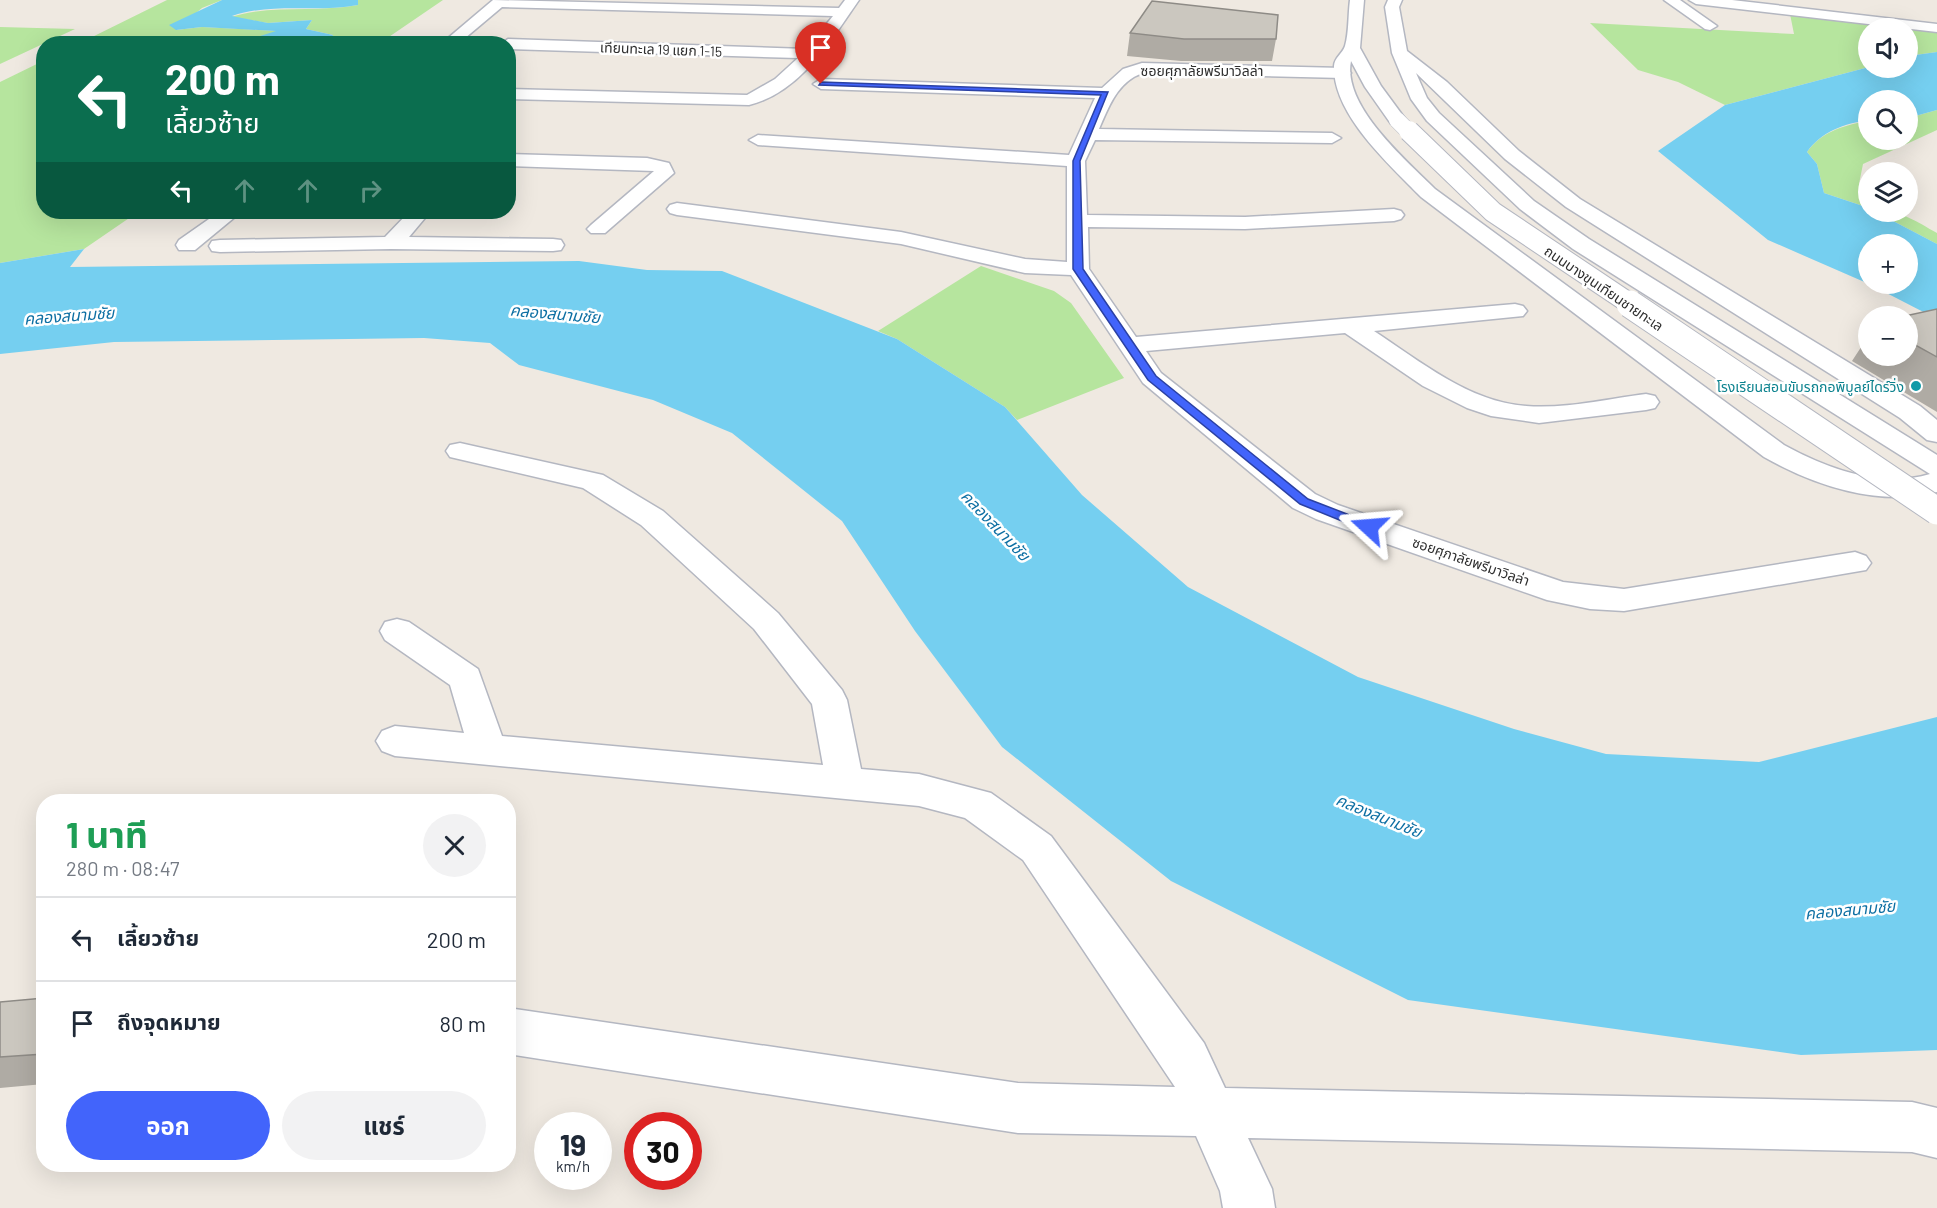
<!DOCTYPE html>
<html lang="th">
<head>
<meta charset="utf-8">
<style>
	body { margin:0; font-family:Barlow,"Noto Sans Thai",sans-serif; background:#f2f2f3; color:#1f2937; height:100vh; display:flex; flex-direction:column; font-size:22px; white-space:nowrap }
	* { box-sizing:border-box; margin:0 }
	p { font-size:20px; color:#747a83 }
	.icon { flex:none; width:33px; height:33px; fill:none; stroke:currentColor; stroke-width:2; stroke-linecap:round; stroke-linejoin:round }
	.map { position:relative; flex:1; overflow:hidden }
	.side { position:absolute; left:36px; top:794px; width:480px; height:378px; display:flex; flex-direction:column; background:#fff; border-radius:24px; box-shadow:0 6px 24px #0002 }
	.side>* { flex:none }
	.banner { position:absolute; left:36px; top:36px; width:480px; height:183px; border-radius:24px; box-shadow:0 6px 24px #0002; background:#0b6e4f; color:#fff; overflow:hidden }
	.tools { position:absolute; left:1858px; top:18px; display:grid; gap:12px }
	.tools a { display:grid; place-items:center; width:60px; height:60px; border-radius:50%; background:#fff; box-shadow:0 6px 24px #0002; font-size:30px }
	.speed { position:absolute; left:534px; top:1112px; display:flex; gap:12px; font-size:30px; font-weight:700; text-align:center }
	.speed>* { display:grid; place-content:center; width:78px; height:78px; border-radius:50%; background:#fff; box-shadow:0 6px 24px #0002; line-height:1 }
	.speed small { font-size:15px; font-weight:400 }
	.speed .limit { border:9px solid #d22; background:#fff; color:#111 }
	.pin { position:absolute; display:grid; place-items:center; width:51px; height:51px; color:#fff; margin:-62px -26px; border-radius:50% 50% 50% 0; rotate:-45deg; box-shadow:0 0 6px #0007 }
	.pin .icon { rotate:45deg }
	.me { position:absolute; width:66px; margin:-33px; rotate:289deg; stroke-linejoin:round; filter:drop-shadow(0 0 4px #0008) }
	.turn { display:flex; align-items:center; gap:21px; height:126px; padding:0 30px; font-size:27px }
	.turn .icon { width:78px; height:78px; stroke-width:2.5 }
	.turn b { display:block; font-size:42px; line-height:51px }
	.lanes { display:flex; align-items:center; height:57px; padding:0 30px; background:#0003; justify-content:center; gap:30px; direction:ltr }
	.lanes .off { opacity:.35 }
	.round { display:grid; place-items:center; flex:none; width:63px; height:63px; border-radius:32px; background:#f2f2f3 }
	.overview { display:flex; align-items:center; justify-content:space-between; height:102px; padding:0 30px }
	h1 { font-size:36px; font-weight:700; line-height:45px; color:#1e9e55 }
	.primary-button { display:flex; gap:12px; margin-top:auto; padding:12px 30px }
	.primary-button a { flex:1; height:69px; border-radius:36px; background:#4264fb; color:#fff; font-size:24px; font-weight:700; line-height:69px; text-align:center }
	.primary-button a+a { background:#f2f2f3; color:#1f2937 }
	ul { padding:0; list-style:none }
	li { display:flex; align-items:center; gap:18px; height:84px; padding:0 30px; border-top:2px solid #e0e1e3 }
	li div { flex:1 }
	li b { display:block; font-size:22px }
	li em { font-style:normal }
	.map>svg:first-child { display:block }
	.green { fill:#b6e59e }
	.water { fill:#75cff0; fill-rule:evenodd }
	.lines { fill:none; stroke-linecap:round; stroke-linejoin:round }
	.street-casing { stroke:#b4b7c1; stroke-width:3 }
	.secondary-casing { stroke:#b4b7c1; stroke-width:3 }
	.street { fill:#fff; fill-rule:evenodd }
	.secondary { fill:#fff; fill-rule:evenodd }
	.secondary-bridge-far2-casing { stroke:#b4b7c1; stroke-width:17; stroke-linecap:butt }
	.secondary-bridge-far1-casing { stroke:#b4b7c1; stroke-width:22; stroke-linecap:butt }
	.secondary-bridge-casing { stroke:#b4b7c1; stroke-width:29; stroke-linecap:butt }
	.secondary-bridge-far2 { stroke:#fff; stroke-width:16 }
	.secondary-bridge-far1 { stroke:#fff; stroke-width:20 }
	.secondary-bridge { stroke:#fff; stroke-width:27 }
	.wall { fill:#afaba4 }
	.building { fill:#cbc7bf; stroke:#8e8b86; stroke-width:1.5 }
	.route { fill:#4264fb; stroke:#2b41a3; stroke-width:1.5 }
	.culture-dot { fill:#0f9aa8; stroke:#fff; stroke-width:2 }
	.labels { text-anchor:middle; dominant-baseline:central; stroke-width:5; stroke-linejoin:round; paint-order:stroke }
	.far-street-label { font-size:14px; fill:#2e2e2e; stroke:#fff }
	.far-culture-label { font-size:14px; fill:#0d838f; stroke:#fff; text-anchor:end }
	.water-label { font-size:16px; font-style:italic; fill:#0d6fa3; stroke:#fff }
</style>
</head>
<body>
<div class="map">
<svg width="1937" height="1208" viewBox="0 0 1937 1208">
	<rect width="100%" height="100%" fill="#efe9e1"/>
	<path class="green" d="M167,0h55l-20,8 -26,22 26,-3 76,4 -22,8 48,4 -226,1z
		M358,0h85l-63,43h-50l3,-8 -27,-6 6,-9 -44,3 -37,-6c42,-13 84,-4 127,-12z
		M1790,14l147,16v22l-29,4v-28h-39v39l-144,38 -47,-23 -40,-12 -48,-47 204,11z
		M0,27l75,2 -75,35z
		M43,61l1,151h94l-54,37 -84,14v-181z
		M1937,110v20l-74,34 -4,20 4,10 6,3v11l-45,-15 -7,-29 -10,-12c14,-20 35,-26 59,-31h3v19h39v-22z
		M1876,212c27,-1 38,8 61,21v11z
		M981,266l73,25 17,12 53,75 -107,42 -12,-13 -108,-68 -19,-8z"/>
	<path class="water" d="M222,0h136v5c-42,8 -85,-3 -126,11l36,7 44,-3 -6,9 27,6 -3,8 -76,-5 22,-7 -74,-4 -26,3 -7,-5z
		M1937,52v58l-29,8v-18h-39v21c-24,1 -49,12 -62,31l10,12 7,29 45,15v4h7l61,32v75l-68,-35 -101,-44 -110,-89 67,-46 144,-38 39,1v-12zM1869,244h39v40h-39z
		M84,249l-14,18 509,-6 68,9 75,1 175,68 108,68 77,88 106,92 170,90 156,52 92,25 153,8 178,-45v333l-136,5 -393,-55 -237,-119 -169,-134 -87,-116 -73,-110 -110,-88 -79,-33 -134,-35 -29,-22 -66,-5 -310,4 -114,12v-91z"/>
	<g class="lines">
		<defs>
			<path id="street" d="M493,0l346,8 6,-8h14c-28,40 -58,92 -110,105l-241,-6v-10l239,6 28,-16 23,-21 -290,-9v-5h-7l7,-5 298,10 27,-33 -331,-9 -44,37h-17z
				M1664,0h16l37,26 -7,4 -5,-1z
				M1689,0h43l205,24v8l-241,-28z
				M1142,63l201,5 8,5 -8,5 -200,-5c-25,8 -34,33 -44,56l233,4 9,5 -9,5 -237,-3 -10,21 2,54 158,2 149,-8 7,2 3,4 -3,4 -7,2 -149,8 -157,-2 1,42 47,68 379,-33 8,2 4,5 -4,5 -149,15c46,30 95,71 152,75 40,3 80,-7 120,-12l9,2 4,6 -4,6 -9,2 -107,13 -48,-7 -24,-8 -44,-22 -78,-53 -199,18 15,22 154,121 23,11 225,77 61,7 231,-37 11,4 5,7 -5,7 -242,41 -34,-2 -43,-9 -231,-81 -23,-11 -150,-125 -72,-108 -46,-2 -124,-29 -224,-29 -7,-2 -3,-4 3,-4 7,-2 224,29 124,27 42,3v-96l-309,-21 -9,-5 9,-5 311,20 26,-57 -274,-9 -8,-5 8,-5 281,9 21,-19z
				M508,154l139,4 22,5 5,10 -69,60h-14l-4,-4 4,-4 63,-54 -146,-5z
				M219,212h22l-46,38h-16l-3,-5 3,-5z
				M409,212h21l-21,25 144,2 8,1 3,5 -3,5 -8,1 -162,-2 -171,3 -8,-1 -3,-5 3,-5 8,-1 165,-3z
				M460,443l143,32 60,36 115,102 64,77 5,10 14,69 58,5 72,19 60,43 153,207 21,45 687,14 25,6v50l-25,-6 -664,-14 24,51 3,19h-52l-3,-17 -24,-55 -178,-3 -510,-79v-46l510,75 157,4 -152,-227 -58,-42 -46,-12 -524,-50 -13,-5 -6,-10 6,-10 13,-5 69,7 -14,-48 -65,-45 -5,-9 5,-9 12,-3 12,3 69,47 24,67 321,29 -11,-61 -58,-75 -113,-104 -58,-37 -133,-31 -4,-6 4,-6z"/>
			<path id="secondary" d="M1350,0h14l-4,48 21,38 25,34 -3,4h-12l-26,-37 -14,-26c-9,45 55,99 84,128l349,256c42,23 98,44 146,29l-357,-225 -53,-40 -93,-88 -16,-22 -19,-46 -7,-46 3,-7h14l-3,7 8,44 40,31 72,69 61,48 340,207 17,14v22l-10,-2 -27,-22 -334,-211 -61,-48 -89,-86 11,25 12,15 95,88 55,38 348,216v37c-58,15 -122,-6 -173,-35l-343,-260c-32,-33 -88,-82 -87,-131 0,-8 9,-13 11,-20 4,-14 3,-31 5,-46z"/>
		</defs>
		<use href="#street" class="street-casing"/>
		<use href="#secondary" class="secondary-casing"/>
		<use href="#street" class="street"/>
		<use href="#secondary" class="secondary"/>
		<defs>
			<path id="secondary-bridge-far2" d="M1397,120l13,13"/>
			<path id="secondary-bridge-far1" d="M1409,131l84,81 139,93"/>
			<path id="secondary-bridge" d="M1630,304l307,207"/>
		</defs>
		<use href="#secondary-bridge-far2" class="secondary-bridge-far2-casing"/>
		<use href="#secondary-bridge-far1" class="secondary-bridge-far1-casing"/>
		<use href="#secondary-bridge" class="secondary-bridge-casing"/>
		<use href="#secondary-bridge-far2" class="secondary-bridge-far2"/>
		<use href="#secondary-bridge-far1" class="secondary-bridge-far1"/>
		<use href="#secondary-bridge" class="secondary-bridge"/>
	</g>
	<path class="wall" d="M1130,33l146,6 -4,22h-91l-54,-5z
		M1937,309v103l-85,-51 17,-26v21h39v-40z
		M44,998v86l-44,4v-86z"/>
	<path class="building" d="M1152,1l126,14 -2,24h-92l-54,-6z
		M1937,309v48l-29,-16v-25h-3z
		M44,998v56l-44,3v-55z"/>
	<path class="route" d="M821,82l287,10 -28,69 3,108 73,107 152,123 65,25v6h-9l-64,-26 -152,-124 -75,-111v-108l28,-66 -282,-10z"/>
	<circle class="culture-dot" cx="1916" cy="386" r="6"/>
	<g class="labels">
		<g class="far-street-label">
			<text transform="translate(661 49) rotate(2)">เทียนทะเล 19 แยก 1-15</text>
			<text x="1202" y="70">ซอยศุภาลัยพรีมาวิลล่า</text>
			<text transform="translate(1604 288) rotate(34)">ถนนบางขุนเทียนชายทะเล</text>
			<text transform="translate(1471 561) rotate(19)">ซอยศุภาลัยพรีมาวิลล่า</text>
		</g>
		<g class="far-culture-label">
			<text x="1904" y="386">โรงเรียนสอนขับรถกอพิบูลย์ไดร์วิ่ง</text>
		</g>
		<g class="water-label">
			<text transform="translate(555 313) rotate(5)">คลองสนามชัย</text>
			<text transform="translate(69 315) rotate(-4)">คลองสนามชัย</text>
			<text transform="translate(996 525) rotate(46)">คลองสนามชัย</text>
			<text transform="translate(1379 815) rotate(22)">คลองสนามชัย</text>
			<text transform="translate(1850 909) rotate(-5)">คลองสนามชัย</text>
		</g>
	</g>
</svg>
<div class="tools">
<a><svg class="icon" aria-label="sound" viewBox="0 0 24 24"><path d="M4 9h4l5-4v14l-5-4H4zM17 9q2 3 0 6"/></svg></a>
<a><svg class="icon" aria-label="search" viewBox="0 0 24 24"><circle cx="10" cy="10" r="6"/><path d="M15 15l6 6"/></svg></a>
<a><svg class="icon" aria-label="layers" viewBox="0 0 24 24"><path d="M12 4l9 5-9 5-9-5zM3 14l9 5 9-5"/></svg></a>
<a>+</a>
<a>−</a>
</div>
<div class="speed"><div>19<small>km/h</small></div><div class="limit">30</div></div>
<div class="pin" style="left:821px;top:84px;background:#d93025"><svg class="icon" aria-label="arrive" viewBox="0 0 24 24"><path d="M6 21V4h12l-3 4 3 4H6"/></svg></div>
<svg class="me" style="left:1369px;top:527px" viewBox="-20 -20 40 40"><path d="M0-17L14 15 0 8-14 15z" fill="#4264fb" stroke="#fff" stroke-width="4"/></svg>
<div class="banner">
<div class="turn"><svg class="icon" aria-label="left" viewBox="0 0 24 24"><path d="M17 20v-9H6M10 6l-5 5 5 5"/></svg><div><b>200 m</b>เลี้ยวซ้าย</div></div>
<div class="lanes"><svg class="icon" aria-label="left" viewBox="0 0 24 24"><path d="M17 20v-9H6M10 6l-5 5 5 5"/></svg><svg class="icon off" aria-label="ahead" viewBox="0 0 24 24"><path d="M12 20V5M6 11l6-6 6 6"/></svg><svg class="icon off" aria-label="ahead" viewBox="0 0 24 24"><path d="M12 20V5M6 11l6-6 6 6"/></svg><svg class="icon off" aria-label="right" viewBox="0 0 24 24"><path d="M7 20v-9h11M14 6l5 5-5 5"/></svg></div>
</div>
<section class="side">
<div class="overview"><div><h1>1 นาที</h1><p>280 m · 08:47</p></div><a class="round"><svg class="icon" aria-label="close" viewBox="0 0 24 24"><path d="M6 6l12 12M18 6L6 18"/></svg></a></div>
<ul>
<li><svg class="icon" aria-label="left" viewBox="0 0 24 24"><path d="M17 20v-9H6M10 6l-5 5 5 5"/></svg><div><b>เลี้ยวซ้าย</b></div><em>200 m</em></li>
<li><svg class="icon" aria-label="arrive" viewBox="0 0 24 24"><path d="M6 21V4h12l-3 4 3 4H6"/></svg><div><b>ถึงจุดหมาย</b></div><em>80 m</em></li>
</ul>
<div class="primary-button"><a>ออก</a><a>แชร์</a></div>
</section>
</div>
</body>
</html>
